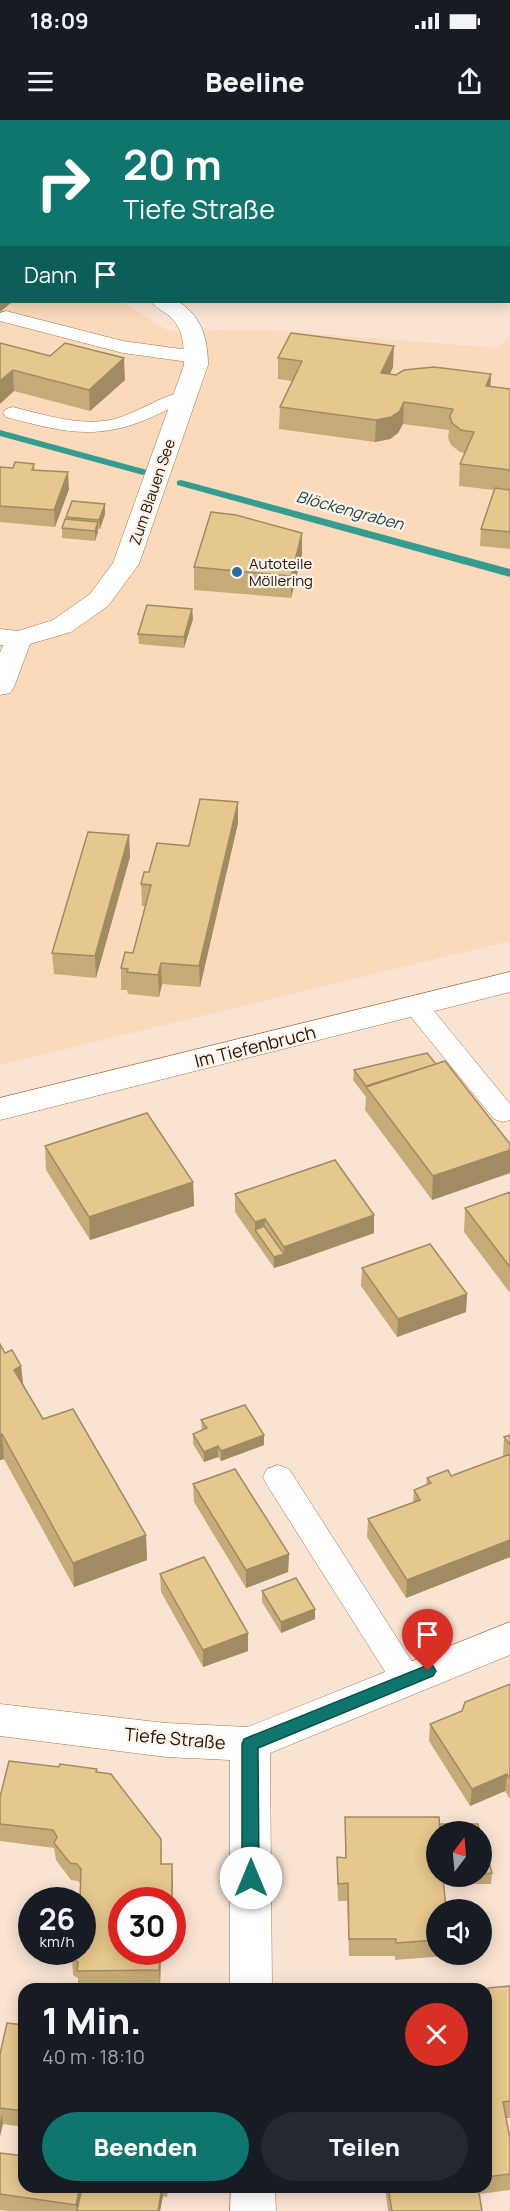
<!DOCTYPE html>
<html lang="de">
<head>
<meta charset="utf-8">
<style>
	body { margin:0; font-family:Manrope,sans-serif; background:#242831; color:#f1f3f6; height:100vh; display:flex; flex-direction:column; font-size:22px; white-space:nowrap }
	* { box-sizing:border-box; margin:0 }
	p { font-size:20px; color:#9ea1a6 }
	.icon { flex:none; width:33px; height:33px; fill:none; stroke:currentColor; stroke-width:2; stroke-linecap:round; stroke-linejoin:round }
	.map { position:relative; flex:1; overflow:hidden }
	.side { position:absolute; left:18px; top:1863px; width:474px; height:210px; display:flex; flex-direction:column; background:#171b24; border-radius:18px; box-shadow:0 3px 15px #0003 }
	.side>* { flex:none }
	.top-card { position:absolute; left:0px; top:0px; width:510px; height:183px; box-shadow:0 3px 15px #0003; background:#0f766e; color:#fff; overflow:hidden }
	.needle { width:39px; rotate:16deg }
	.controls { position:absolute; left:426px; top:1701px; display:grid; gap:12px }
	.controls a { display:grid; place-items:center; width:66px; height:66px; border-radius:50%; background:#171b24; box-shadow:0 3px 15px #0003; font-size:30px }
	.speed { position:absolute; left:18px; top:1767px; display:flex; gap:12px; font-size:30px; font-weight:700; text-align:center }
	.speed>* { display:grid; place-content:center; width:78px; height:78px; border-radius:50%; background:#171b24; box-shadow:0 3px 15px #0003; line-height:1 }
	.speed small { font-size:15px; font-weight:400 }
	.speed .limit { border:9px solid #d22; background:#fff; color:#111 }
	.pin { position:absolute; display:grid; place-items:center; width:51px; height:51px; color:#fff; margin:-62px -26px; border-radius:50% 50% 50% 0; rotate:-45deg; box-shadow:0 0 6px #0007 }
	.pin .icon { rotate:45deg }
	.me { position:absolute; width:66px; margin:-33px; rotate:0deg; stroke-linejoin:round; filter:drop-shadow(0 0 4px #0008) }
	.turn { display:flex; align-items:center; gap:21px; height:126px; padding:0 24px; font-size:27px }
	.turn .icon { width:78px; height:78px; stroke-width:2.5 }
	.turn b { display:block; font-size:42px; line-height:51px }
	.then { display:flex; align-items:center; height:57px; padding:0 24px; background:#0003; gap:12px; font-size:22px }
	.round { display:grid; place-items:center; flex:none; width:63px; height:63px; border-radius:32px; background:#242831 }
	.headline { display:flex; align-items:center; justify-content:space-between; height:102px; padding:0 24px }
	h1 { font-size:36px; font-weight:800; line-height:45px }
	.action { display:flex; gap:12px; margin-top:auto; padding:12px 24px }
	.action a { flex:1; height:69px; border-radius:36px; background:#0f766e; color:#fff; font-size:24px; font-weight:800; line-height:69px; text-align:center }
	.action a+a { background:#242831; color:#f1f3f6 }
	.status { display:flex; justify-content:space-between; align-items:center; height:42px; padding:0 30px; background:#171b24; direction:ltr }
	.status svg { height:16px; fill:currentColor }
	header { display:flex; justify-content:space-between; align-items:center; height:78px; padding:0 24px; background:#171b24; font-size:27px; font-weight:800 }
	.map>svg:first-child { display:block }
	.built { fill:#fbd9bb }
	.forest { fill:#9eb36d }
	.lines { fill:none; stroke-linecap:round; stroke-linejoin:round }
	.stream { fill:#359d8f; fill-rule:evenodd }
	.service-casing { stroke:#a3754b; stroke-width:1 }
	.minor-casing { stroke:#a3754b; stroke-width:1 }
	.primary-casing { stroke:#fff; stroke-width:1 }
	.service { fill:#fff; fill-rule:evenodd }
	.minor { fill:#fff; fill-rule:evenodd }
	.primary { fill:#fed3ab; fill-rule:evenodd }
	.wall { fill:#c6ab79 }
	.shaded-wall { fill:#a18b63 }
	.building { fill:#e6c78d; stroke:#a18b63; stroke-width:1.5 }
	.route { fill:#0f766e; stroke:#0a4d48; stroke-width:1.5 }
	.poi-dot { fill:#2470a3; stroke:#fef3eb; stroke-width:2 }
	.labels { text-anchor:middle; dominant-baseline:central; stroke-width:4.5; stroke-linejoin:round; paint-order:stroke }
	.far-street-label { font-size:15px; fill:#261404; stroke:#fef3eb }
	.far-poi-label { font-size:15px; fill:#261404; stroke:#fef3eb; text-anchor:start }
	.far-water-label { font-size:16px; font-style:italic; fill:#1b4841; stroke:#fef3eb }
	.street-label { font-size:18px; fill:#261404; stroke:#fef3eb }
</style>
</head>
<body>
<div class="status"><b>18:09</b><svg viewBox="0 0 49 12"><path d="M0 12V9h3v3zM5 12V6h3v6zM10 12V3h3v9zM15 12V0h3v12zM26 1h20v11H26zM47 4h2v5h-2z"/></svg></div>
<header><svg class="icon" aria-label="menu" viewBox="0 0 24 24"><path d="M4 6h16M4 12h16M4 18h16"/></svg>Beeline<svg class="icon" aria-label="share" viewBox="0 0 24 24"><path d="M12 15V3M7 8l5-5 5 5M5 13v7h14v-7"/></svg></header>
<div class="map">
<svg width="510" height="2091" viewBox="0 0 510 2091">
	<rect width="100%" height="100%" fill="#f9e4d3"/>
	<path class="built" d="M0,147l2,35h120l47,29 99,-1 230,18 12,-12v605l-510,124z"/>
	<path class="forest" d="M0,0h510v160l-2,-158h-506l-1,29z"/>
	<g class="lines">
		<path class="stream" d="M0,310l147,40 2,2 -6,3 -143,-39z
			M181,360l329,89v8l-333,-92v-4z"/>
		<defs>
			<path id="service" d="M6,191l117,30 73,10 7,2 3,4 -3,4 -7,2 -73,-10 -123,-32v-8z
				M184,271l7,2 3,4c-5,8 -21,9 -29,14 -62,31 -95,23 -159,6l-3,-4 3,-4 7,-2c32,8 68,20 102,12 24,-7 44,-22 69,-28z
				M416,878l9,2 85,104v16l-7,2 -9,-3 -87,-107 -4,-6 4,-6z
				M278,1345l11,4 129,202 5,9 -5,9 -11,4 -11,-4 -129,-204 -4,-8 4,-8z"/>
			<path id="minor" d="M0,124l2,1v14l-2,-1z
				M152,182h27c23,15 29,37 29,63l-69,199 -31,42 -37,26 -41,12 -16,43 -4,6 -10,2v-42l3,-8h-3v-16l18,2 35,-11 37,-26 23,-31 71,-198c0,-19 0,-38 -17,-51 -6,-4 -11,-6 -15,-12z
				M510,852v20l-510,128v-22z
				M510,1502v33l-240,98 2,236h-42v-229l-64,-3 -166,-21v-32l166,19 82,4z
				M231,2067h44l1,24h-46z"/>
			<path id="primary" d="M0,46h2v12h-2z
				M508,162l2,1v14l-2,-1z"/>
		</defs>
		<use href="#service" class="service-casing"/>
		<use href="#minor" class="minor-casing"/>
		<use href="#primary" class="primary-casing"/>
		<use href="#service" class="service"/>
		<use href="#minor" class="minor"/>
		<use href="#primary" class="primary"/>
	</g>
	<path class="wall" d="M0,223l125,37 -35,31 -76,-20z
		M278,238l115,9 -3,7 6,1 95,-1 -1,12 20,3v160l-30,-3 1,-17 13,-39 -35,-4 1,-22 5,-11 -5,-1 -9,-7 -3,-7 1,-8 -46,-6 -5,9 -8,6 -15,3 -96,-13 1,-22 12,-26 -14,-2z
		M34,344l1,6 34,19 -14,38 -55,-5v-55l13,1z
		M105,384v10l-5,15h-2v3l-3,9 -33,-3v-10l4,-8v-3z
		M302,435l-11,43 -97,-8v-23z
		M192,489l1,10 -9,29 -45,-4 -1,-10z
		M238,682v21l-38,164 -38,-3 -3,13 -31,-3 -1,-4h-6v-22l12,-15 12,-47h-3l-1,-22 8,-12 40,-26z
		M129,715l1,22 -34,121 -42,-4 -2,-21z
		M436,944l74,80v29l-78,27 -67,-90 1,-13 -13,-17 1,-10z
		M45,1026l148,36 1,24 -104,34 -44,-70z
		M510,1072v101l-46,-61 1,-24z
		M235,1074l139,39 -100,35 -39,-56z
		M362,1148l105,26 -1,18 -69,25 -36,-51z
		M0,1224l5,9 16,13 2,19 20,34 103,116 1,25 -73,27 -70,-128 -4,1z
		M201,1300l63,25 -43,16 -3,-4 -14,5 -11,-18v-10l9,-4z
		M510,1315v122l-104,41 -39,-61 1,-18 45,-17 1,-12 12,-5 1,-7 24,-2 53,-20 -1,-1 1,-18z
		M193,1364l96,70 -1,18 -42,16 -52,-86z
		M160,1454l88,77 -45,16 -42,-75z
		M262,1471l53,28 -34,14 -19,-31z
		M510,1564v115l-5,-8 -35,15 -41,-65 1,-17 32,-13z
		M97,1652l64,67 1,25h10v36h-50v52h39l-1,35 -82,1v-10l-5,-3 -1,-17 10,-6 -1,-68 -3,-3 -7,-1 -15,-20 -2,-12 -54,-7v-44z
		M345,1697l91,59h46v-40l10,37 -1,11h-47l-8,26v44h10v2l-51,4v-4h-46l-2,-55h-9l-1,-27v-17l8,1z
		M510,1866v132h-4l4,20v52l-31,4 3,17h-94l-3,-24h101v-189h1l1,-10z
		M24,1905v102l-21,-3 -3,12v-82z
		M0,2033l24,34h145l-2,10 -4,-1 -3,15h-151l-9,-1z"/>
	<path class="shaded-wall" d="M2,168v14h10l-12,10v-22z
		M394,226l-1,21 -12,27v-21z
		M124,238l1,22 -35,31 -1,-21z
		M13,250l1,21 -14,13v-23z
		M491,254l-1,22 -4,-10z
		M404,282l-1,22 -5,9 -8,6 -15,3 1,-22z
		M68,352l1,17 -14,38 -1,-17z
		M105,384v10l-5,15 -1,-9z
		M98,402v10l-3,9v-10z
		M302,413v22l-11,43v-22z
		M192,489l1,10 -9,29v-11z
		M238,682v21l-38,164 -1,-21z
		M129,715l1,22 -34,121 -1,-22z
		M161,843l1,21 -3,13 -1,-22z
		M510,1030v23l-78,27 1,-24z
		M193,1062l1,24 -104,34 -1,-23z
		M374,1095v18l-90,32v-18z
		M265,1099l-1,18 -9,-7v10v-18z
		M284,1134v11l-10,3v-11z
		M467,1174l-1,18 -69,25 1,-18z
		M21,1246l3,25 -10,-21z
		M2,1314l2,25 -4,1v-25z
		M264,1315v10l-43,16v-10z
		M218,1326v11l-14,5v-10z
		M146,1415l1,25 -73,27 -1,-24z
		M510,1420v17l-104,41 1,-18z
		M289,1434l-1,18 -42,16v-18z
		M315,1489v10l-34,14v-11z
		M248,1513v18l-45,16v-17z
		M507,1654l-2,17 -35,15 2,-17z
		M172,1744l1,17 -1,23z
		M160,1832h1l-1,35 -1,-17z
		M2,1994l1,10 -3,12v-15z
		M80,2067h5l-8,24 -1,-6z
		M162,2067l1,9 -3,15h-2z"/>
	<path class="building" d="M0,152h2v16l-2,2z
		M291,213l103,13 -13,27 15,2 8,-5 30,-3 57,7 -5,12 24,3v81l-50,-6 14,-32 -13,-2 -9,-7 -2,-7 3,-7 -49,-7 -5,10 -8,5 -15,3 -96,-13 22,-46 -24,-3z
		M0,223l50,13 15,-13 59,15 -35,32 -76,-20 -13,11z
		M15,342l19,2 -2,6 36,2 -14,38 -54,-4v-39l13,1z
		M495,368l15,2v42l-29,-3z
		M72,381l33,3 -6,16 -33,-3z
		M211,392l25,3 66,18 -11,43 -97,-9z
		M65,399l33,3 -3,9 -33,-3z
		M147,485l45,4 -8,28 -46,-3z
		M200,679l38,3 -39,164 -38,-3 -3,12 -31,-3 1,-3 -7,-1 4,-16 8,1 18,-68 -10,-1 3,-12h5l8,-29 32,3z
		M88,712l41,3 -34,121 -43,-3z
		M427,933l9,11 -70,22 -12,-16z
		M445,941l65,83v6l-77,26 -67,-89z
		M147,993l46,69 -104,35 -44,-71z
		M335,1040l39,55 -90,32 -19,-28 -10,3 -20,-28z
		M510,1072v75l-45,-59z
		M264,1106l20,28 -10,3 -19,-27z
		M430,1124l37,50 -69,25 -36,-51z
		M0,1224l5,9 7,-3 9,16 -7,4 29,49 30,-10 73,126 -73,28 -71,-129 -2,1z
		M245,1285l19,30 -43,16 -3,-5 -14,6 -11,-18 14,-6 -6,-8z
		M510,1315v10l-6,-8z
		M510,1334v86l-103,40 -39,-61 52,-19 -6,-10 17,-7 -4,-5 21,-8 3,6z
		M235,1349l54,85 -43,16 -53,-86z
		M204,1437l44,76 -45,17 -43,-76z
		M296,1458l19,31 -34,13 -19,-31z
		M510,1564v95l-3,-5 -35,15 -42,-65 32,-13 3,-9z
		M9,1641l50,6 1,-3 37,5 -1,3 15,2 50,65v25h11v35h-11l-1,1h-38v52h38l-1,18 -82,1 1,-9 -6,-4v-6h10v-52h-2l1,-31 -4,-5 -7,-1 -16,-20 3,-6 -4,-7 -53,-6v-27z
		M345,1697h94l1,15h-4v44h7l3,34h-10v30l-40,3v-4h-47l-1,-56 -10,1 -1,-27 9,1z
		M440,1704h38l2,8h-40z
		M482,1716l10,37 -10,1z
		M510,1866v115l-7,1 7,36v36l-24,3v-179h4l-2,-10z
		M7,1903l17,2v86l-24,-3v-54z
		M0,2033l24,3v31h56l-4,18 -76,-11z
		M82,2067h80l-4,24h-81z
		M388,2067h90l4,24h-90z"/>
	<path class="route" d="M428,1545l5,1 3,5 -3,5 -175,72 1,130 -2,5 -6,2 -6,-2 -3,-5v-134l2,-5z"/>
	<circle class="poi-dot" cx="237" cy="452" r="6"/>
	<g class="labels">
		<g class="far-street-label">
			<text transform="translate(152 372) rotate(-71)">Zum Blauen See</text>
		</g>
		<g class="far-poi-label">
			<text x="249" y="443">Autoteile<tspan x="249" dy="17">Möllering</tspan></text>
		</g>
		<g class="far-water-label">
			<text transform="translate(350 390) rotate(15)">Blöckengraben</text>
		</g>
		<g class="street-label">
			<text transform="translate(255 926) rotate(-14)">Im Tiefenbruch</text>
			<text transform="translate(175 1618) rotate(5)">Tiefe Straße</text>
		</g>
	</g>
</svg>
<div class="controls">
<a><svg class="needle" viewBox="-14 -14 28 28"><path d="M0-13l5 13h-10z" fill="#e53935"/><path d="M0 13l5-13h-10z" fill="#9ea1a6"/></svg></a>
<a><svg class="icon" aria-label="sound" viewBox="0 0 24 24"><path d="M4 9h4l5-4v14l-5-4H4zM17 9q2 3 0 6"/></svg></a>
</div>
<div class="speed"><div>26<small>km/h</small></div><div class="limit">30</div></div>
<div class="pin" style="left:428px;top:1551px;background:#d93025"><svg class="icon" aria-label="arrive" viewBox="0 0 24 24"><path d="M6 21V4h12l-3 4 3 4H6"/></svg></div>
<svg class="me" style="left:251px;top:1758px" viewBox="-20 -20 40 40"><circle r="19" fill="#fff"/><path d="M0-13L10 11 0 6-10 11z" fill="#0f766e"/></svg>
<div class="top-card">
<div class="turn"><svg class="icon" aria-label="right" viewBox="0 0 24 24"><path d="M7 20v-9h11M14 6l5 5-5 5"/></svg><div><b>20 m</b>Tiefe Straße</div></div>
<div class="then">Dann<svg class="icon" aria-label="arrive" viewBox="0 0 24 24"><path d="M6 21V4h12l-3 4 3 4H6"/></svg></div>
</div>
<section class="side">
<div class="headline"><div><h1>1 Min.</h1><p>40 m · 18:10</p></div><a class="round" style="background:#d93025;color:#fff"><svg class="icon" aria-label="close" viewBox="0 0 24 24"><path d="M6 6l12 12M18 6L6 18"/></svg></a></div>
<div class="action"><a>Beenden</a><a>Teilen</a></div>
</section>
</div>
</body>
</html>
